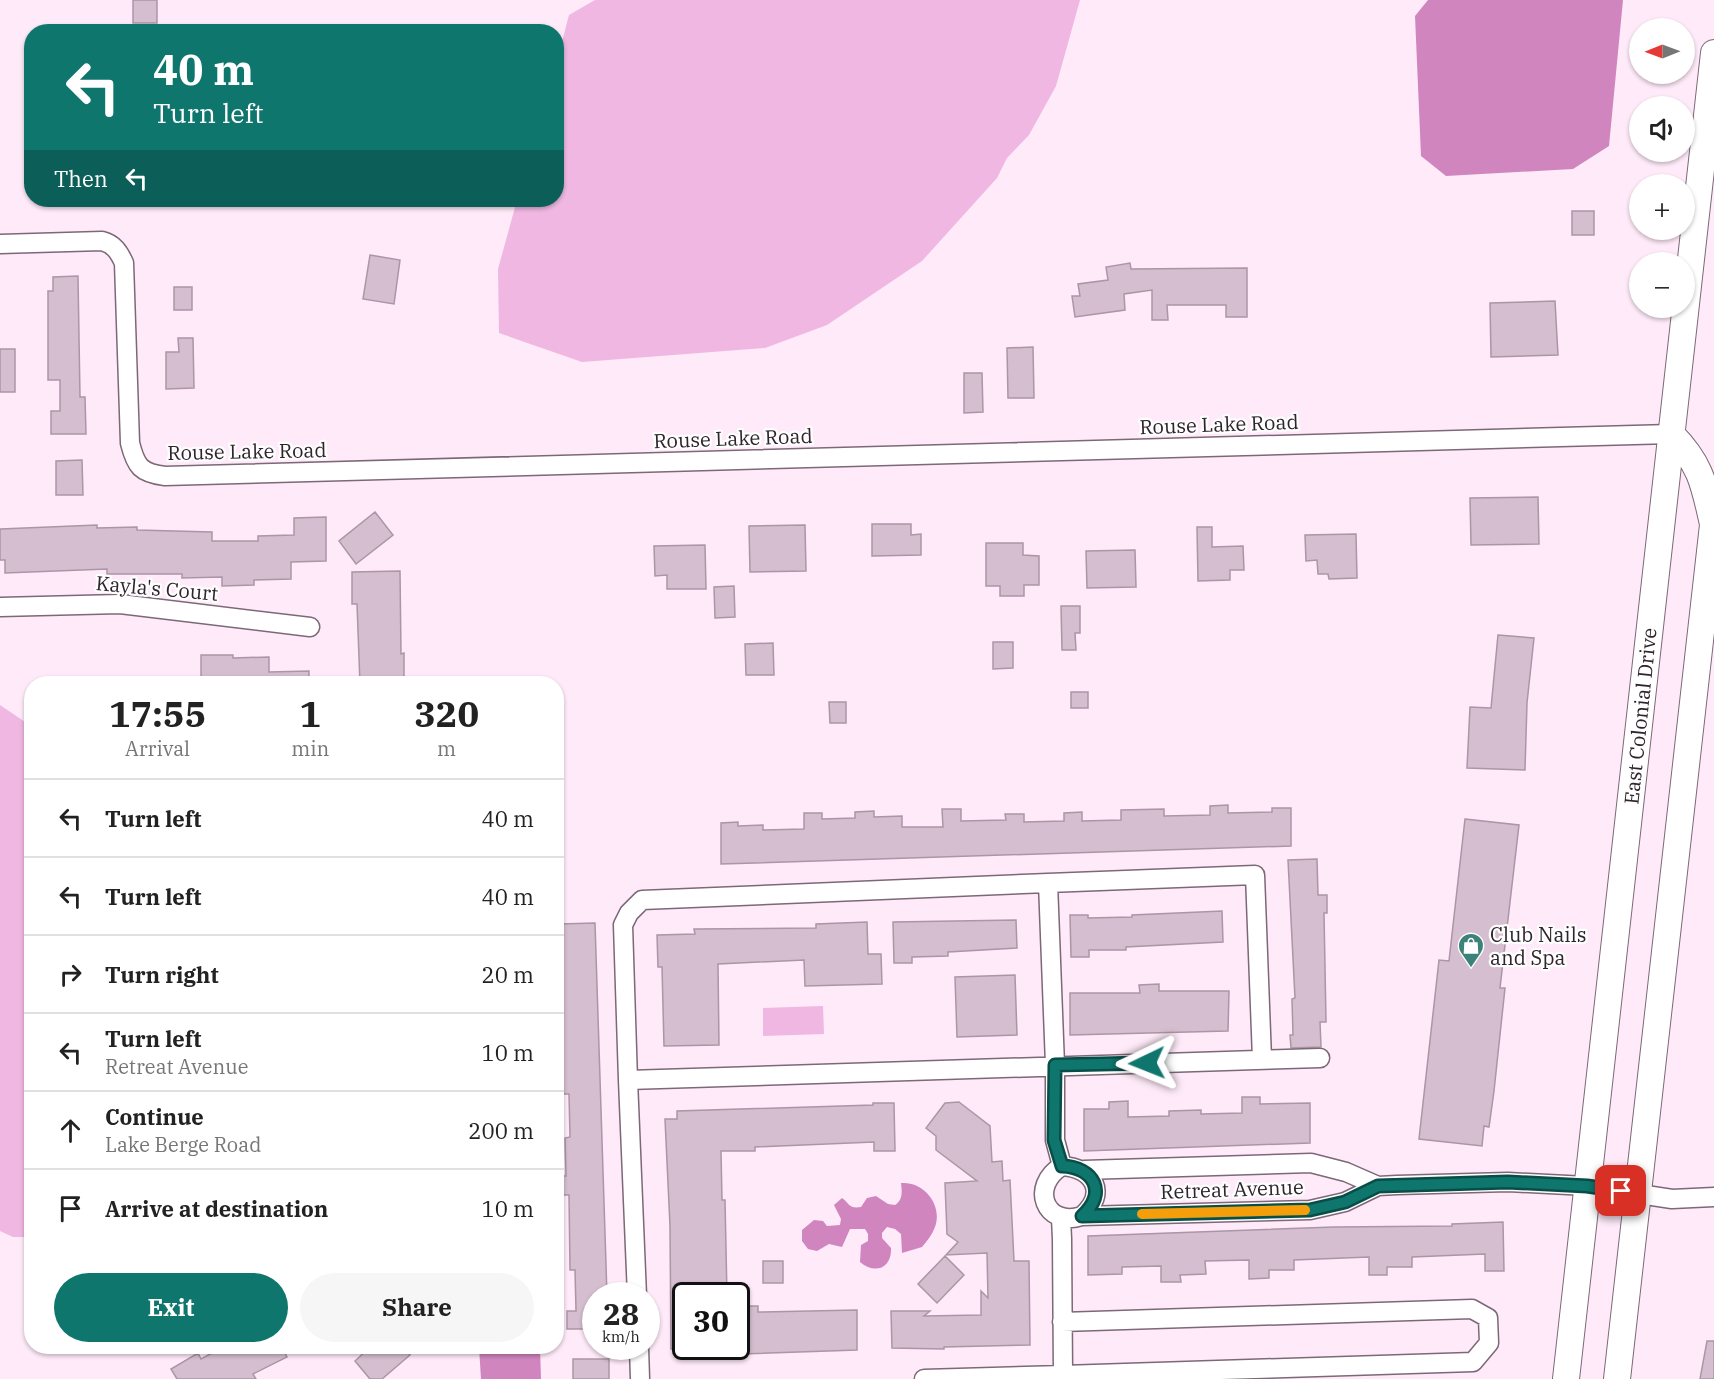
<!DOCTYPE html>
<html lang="en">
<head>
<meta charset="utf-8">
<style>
	body { margin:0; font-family:"IBM Plex Serif",serif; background:#f6f6f6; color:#222; height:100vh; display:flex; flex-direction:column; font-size:22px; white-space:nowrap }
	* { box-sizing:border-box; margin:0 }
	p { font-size:20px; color:#767676 }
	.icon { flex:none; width:33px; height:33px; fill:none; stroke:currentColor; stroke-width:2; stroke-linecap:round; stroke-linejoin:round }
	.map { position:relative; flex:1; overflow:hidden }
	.side { position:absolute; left:24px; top:676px; width:540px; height:678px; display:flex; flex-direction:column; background:#fff; border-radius:24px; box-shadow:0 2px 4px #0004 }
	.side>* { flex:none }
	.banner { position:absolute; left:24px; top:24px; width:540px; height:183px; border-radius:24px; box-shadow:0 2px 4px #0004; background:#0f766e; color:#fff; overflow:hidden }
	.needle { width:39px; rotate:269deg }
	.controls { position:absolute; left:1629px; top:18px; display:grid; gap:12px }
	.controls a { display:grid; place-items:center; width:66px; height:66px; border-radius:50%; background:#fff; box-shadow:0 2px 4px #0004; font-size:30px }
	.speed { position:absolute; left:582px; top:1282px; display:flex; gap:12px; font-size:30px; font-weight:700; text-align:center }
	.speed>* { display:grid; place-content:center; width:78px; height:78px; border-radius:50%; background:#fff; box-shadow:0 2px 4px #0004; line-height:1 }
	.speed small { font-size:15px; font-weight:400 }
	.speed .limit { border:3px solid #111; border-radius:9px; background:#fff; color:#111 }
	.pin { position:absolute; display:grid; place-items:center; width:51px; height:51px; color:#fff; margin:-26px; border-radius:12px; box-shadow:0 3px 9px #0006 }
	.me { position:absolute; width:66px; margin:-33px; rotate:268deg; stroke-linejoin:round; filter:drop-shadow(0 0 4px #0008) }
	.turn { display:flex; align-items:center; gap:21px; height:126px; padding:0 30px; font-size:27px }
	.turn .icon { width:78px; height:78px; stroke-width:2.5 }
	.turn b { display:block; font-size:42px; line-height:51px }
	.then { display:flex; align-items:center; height:57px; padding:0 30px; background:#0003; gap:12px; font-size:22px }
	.eta { display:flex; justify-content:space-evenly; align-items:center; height:102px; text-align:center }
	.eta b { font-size:36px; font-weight:800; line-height:42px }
	.cta { display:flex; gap:12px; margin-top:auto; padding:12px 30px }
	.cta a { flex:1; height:69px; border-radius:36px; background:#0f766e; color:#fff; font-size:24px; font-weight:800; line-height:69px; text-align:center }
	.cta a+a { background:#f6f6f6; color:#222 }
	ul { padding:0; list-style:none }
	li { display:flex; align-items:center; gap:18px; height:78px; padding:0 30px; border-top:2px solid #e0e0e0 }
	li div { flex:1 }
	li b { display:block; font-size:22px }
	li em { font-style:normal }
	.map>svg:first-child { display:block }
	.green { fill:#efb7e1 }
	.water { fill:#d085bf }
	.building { fill:#d5becf; stroke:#ac95a6; stroke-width:1.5 }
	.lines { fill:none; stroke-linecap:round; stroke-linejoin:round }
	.minor-casing { stroke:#7c6877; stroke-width:21 }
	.highway-casing { stroke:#7c6877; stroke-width:28 }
	.minor { stroke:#fff; stroke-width:18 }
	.highway { stroke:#fff; stroke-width:26 }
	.route-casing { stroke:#0a4d48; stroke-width:15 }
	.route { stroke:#0f766e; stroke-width:10 }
	.slow { stroke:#f59e0b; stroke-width:10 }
	.labels { text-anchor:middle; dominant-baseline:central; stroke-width:4.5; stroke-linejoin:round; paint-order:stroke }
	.street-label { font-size:20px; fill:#2e252c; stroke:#fefefe }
	.poi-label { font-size:20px; fill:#2e252c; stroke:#fefefe; text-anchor:start }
</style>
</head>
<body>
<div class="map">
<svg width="1714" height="1379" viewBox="0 0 1714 1379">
	<rect width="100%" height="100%" fill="#feeaf8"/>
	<path class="green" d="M595,0h485l-24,86 -27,49 -22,23 -10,20 -75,83 -95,64 -62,23 -183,14 -83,-29 -1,-64 19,-69h39l1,-139 12,-46z
		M0,705l31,21v511h-18l-13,-6z
		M823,1006l1,28 -61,2v-28z"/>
	<path class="water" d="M1428,0h195l-14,146 -36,23 -127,7 -25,-20 -6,-140z
		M901,1183c23,-2 42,22 34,44 -3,8 -8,14 -13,20l-20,6 -1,-19 -6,-5 -8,-2 -5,6v5l9,10c1,20 -16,27 -31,14l1,-17 7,-4v-7l-3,-5h-15l-8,18 -13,-3 -12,7 -9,-2 -6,-8v-11l12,-10 9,1 4,5 13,-1 1,-6 -7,-14 8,-7c8,6 7,11 19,9l6,-9 9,-2 12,8 7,1c8,-5 7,-14 6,-22z
		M479,1347h61l1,32h-60z"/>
	<path class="building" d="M133,0h24v23h-24z
		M1572,211h22v24h-22z
		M370,255l30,5 -6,44 -31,-5z
		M1130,263l1,6 116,-1v49h-21v-12h-59l1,15h-16v-30l-28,4 1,16 -50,7 -3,-21h8l-2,-12 30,-4 -2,-13z
		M78,276l2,121h5l1,37h-35v-23h9v-31h-12v-89h5v-14z
		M174,287h18v23h-18z
		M1555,301l3,54 -67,2 -1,-54z
		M178,338h15l1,50 -28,1v-37h13z
		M1033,347l1,51h-26l-1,-50z
		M0,349h15v43h-15z
		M964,373h18l1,39 -19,1z
		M82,460l1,35h-27v-34z
		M1538,497l1,47 -68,1 -1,-47z
		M375,512l18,23 -37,29 -17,-23z
		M326,517v44l-35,1v17l-37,1v5l-32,1v-9l-40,1v-4h-75v-5l-102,4v-13h-5v-31l97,-4v3l40,-1v3l75,2v9h46v-5l36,-1v-17z
		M872,524h39v11l10,-1v21l-49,1z
		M805,525l1,46 -56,1 -1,-46z
		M1197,527h15v20l31,-1 1,24h-14v10l-32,1z
		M1356,534l1,44 -28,1 -1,-5h-10l-1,-14 -11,1 -1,-26z
		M986,543h37v12l16,1v29h-15v11h-24v-10h-14z
		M705,545l1,44h-39v-14l-12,1 -1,-30z
		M1135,550l1,37 -49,1 -1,-37z
		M400,571l1,83 3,-1v31h-44l-3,-80h-5v-32z
		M734,586l1,31 -20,1 -1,-31z
		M1061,606h19v27h-5l1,17h-14z
		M1498,635l36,3 -7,65 -2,67 -58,-2 3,-61 21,1z
		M993,642h20v26l-20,1z
		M773,643l1,32h-28l-1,-31z
		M201,655h32v3l36,-1v15l40,-1v13h-108z
		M1071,692h17v16h-17z
		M829,702h17v21h-16z
		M1228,805v8l44,-1v-4h19v38l-570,18v-41l17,-1v4l25,-1v5l41,-1v-16h18v6l33,-1v-6l19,-1v6l28,-1v11h41l-1,-18h19v12l45,-1 -1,-6h19v8l40,-1v-8l18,-1v9l39,-1v-10l43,-1v7l46,-1v-9z
		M1465,819l54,6 -19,163h5l-11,103 -5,36 -5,-1 -2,20 -63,-7 20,-179 10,1z
		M1317,859l1,36h9v18h-3l2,109h-6l1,25 -30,1 -1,-13h3l-1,-36 3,-1 -7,-138z
		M1222,911l1,31 -97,5v3h-37v7h-18l-1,-42h18v3l44,-1v-2z
		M1016,920l1,28 -69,4v4l-36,1v6h-18l-1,-41z
		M867,922l1,32h13l1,30 -77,2 -1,-26 -86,4 1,81 -55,1 -2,-79h-4l-1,-32 38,-1 -1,-5 122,-1v-4z
		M595,923l12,373h-11v33h-29v-18h9l-1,-41h-5l-1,-75h-6v-19h3l-1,-38 5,-1 -1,-43h-6v-77h-3l-4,-57h5l-1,-36z
		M1015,975l2,60 -60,2 -2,-60z
		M1159,984v7h70l-1,40 -158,4v-42h70l-1,-8z
		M1242,1097h18v7l50,-1v40l-226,8v-42h25v-7l19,-1v16l41,-1v-5l32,-1v4l41,-1z
		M959,1102l31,24 2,36 10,-1 1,20 7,-1 4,81h15l1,84 -86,2v2l-52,-1 -1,-37h39l-6,5 57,-1v-24l7,7 -1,-45 -41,2 12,-13 -11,-8 -2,-51 32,-2 -41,-31v-14l-10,-8 19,-25z
		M873,1103h21l1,48h-21v-9l-119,5v4h-34l1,49h3l2,96h-41v53h-15l-1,-123 -5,-107h12v-8l196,-6z
		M1503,1222l1,49h-19v-17l-73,3v10h-25v8h-18v-18l-75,3v10h-25v8l-20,1v-19l-44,1 1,13 -26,1 1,7h-20v-16l-39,1v7l-34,1v-39l246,-9 118,-1v-2z
		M945,1256l19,19 -27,28 -19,-19z
		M763,1261h20v22h-20z
		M740,1306h18v6l99,-2v40l-116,4z
		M1707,1341h7v38h-14z
		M223,1347h59l5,10 -34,17 3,5h-79l-6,-10 27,-16 3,6z
		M370,1347h33l7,8 -28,24h-12l-15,-18z
		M573,1359h36v20h-36z"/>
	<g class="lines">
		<defs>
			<path id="minor" d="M0,244l102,-3c12,3 17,11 22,22l6,180c6,24 11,30 35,33l1506,-42
				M0,607l120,-3 190,23
				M628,1080l-5,-155 6,-12 13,-13 406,-17
				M1062,1166l-7,-26v-75l-7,-182 207,-8 7,184
				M1084,1170l227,-7 35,9 32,14
				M1082,1216c26,-23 12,-48 -20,-50 -33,20 -17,62 20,50l228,-6 35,-8 33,-16 19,-1 111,-3 79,4 85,13 42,-2
				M1061,1218l1,21 1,136 410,-13 16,-19 -1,-25 -16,-9 -410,13
				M637,1296l-9,-216 692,-22
				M639,1347l1,32
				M924,1379l139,-4v4"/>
			<path id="highway" d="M1671,434c30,30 33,50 42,90
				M1566,1379l148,-1326
				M1617,1379l97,-863"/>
		</defs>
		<use href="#minor" class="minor-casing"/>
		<use href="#highway" class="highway-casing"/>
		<use href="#minor" class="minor"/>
		<use href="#highway" class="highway"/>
	</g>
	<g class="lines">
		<defs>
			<path id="route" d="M1147,1063l-92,2 -1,75 8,26c32,1 46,27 20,50l228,-6 35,-8 33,-16 130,-4 79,4 34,5"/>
		</defs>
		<use href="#route" class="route-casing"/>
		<use href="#route" class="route"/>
		<path class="slow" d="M1142,1214l163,-4"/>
	</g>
	<defs>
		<symbol id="shop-pin" viewBox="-11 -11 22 30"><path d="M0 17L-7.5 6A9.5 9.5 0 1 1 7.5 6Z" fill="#3c827a" stroke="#fefefe"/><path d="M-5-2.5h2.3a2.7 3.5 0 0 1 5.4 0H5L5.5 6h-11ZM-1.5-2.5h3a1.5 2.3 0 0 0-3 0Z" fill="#fff"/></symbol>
	</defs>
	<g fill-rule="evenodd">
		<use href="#shop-pin" x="1456" y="931" width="30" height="40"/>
	</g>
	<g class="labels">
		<g class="street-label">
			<text transform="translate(1219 424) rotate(-2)">Rouse Lake Road</text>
			<text transform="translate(733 438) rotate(-2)">Rouse Lake Road</text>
			<text transform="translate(247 451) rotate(-1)">Rouse Lake Road</text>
			<text transform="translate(157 588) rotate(5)">Kayla's Court</text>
			<text transform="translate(1640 716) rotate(-84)">East Colonial Drive</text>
			<text transform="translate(1232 1189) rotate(-2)">Retreat Avenue</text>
		</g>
		<g class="poi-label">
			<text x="1490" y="934">Club Nails<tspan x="1490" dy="23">and Spa</tspan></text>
		</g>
	</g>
</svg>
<div class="controls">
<a><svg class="needle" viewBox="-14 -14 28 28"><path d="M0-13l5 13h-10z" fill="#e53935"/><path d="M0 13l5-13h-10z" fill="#767676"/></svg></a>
<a><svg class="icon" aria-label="sound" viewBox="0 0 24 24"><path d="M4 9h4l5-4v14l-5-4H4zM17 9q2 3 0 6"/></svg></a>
<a>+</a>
<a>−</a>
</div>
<div class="speed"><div>28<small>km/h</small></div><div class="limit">30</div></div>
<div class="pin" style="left:1621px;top:1191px;background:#d93025"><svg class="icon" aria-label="arrive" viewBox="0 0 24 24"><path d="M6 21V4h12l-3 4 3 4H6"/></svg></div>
<svg class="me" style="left:1147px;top:1063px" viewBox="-20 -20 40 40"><path d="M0-17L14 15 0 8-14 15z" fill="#0f766e" stroke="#fff" stroke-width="4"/></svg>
<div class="banner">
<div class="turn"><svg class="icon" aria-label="left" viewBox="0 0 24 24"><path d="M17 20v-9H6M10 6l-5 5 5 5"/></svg><div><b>40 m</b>Turn left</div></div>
<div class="then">Then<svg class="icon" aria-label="left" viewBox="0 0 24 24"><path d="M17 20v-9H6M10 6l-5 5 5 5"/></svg></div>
</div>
<section class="side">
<div class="eta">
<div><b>17:55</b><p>Arrival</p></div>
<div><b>1</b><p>min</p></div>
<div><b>320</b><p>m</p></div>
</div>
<ul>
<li><svg class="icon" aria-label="left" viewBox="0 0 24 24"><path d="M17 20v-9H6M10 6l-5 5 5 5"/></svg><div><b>Turn left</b></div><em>40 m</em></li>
<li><svg class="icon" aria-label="left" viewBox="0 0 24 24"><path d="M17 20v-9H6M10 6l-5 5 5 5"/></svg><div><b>Turn left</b></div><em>40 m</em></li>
<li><svg class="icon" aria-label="right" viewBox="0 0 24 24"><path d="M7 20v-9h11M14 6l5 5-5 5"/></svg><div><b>Turn right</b></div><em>20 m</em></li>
<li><svg class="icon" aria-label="left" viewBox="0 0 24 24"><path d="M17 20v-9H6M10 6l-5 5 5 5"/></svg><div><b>Turn left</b><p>Retreat Avenue</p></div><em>10 m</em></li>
<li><svg class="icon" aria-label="ahead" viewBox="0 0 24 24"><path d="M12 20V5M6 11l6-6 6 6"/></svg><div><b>Continue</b><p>Lake Berge Road</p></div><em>200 m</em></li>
<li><svg class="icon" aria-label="arrive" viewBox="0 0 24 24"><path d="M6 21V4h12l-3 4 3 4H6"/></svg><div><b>Arrive at destination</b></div><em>10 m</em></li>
</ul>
<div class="cta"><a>Exit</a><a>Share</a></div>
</section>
</div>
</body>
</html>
